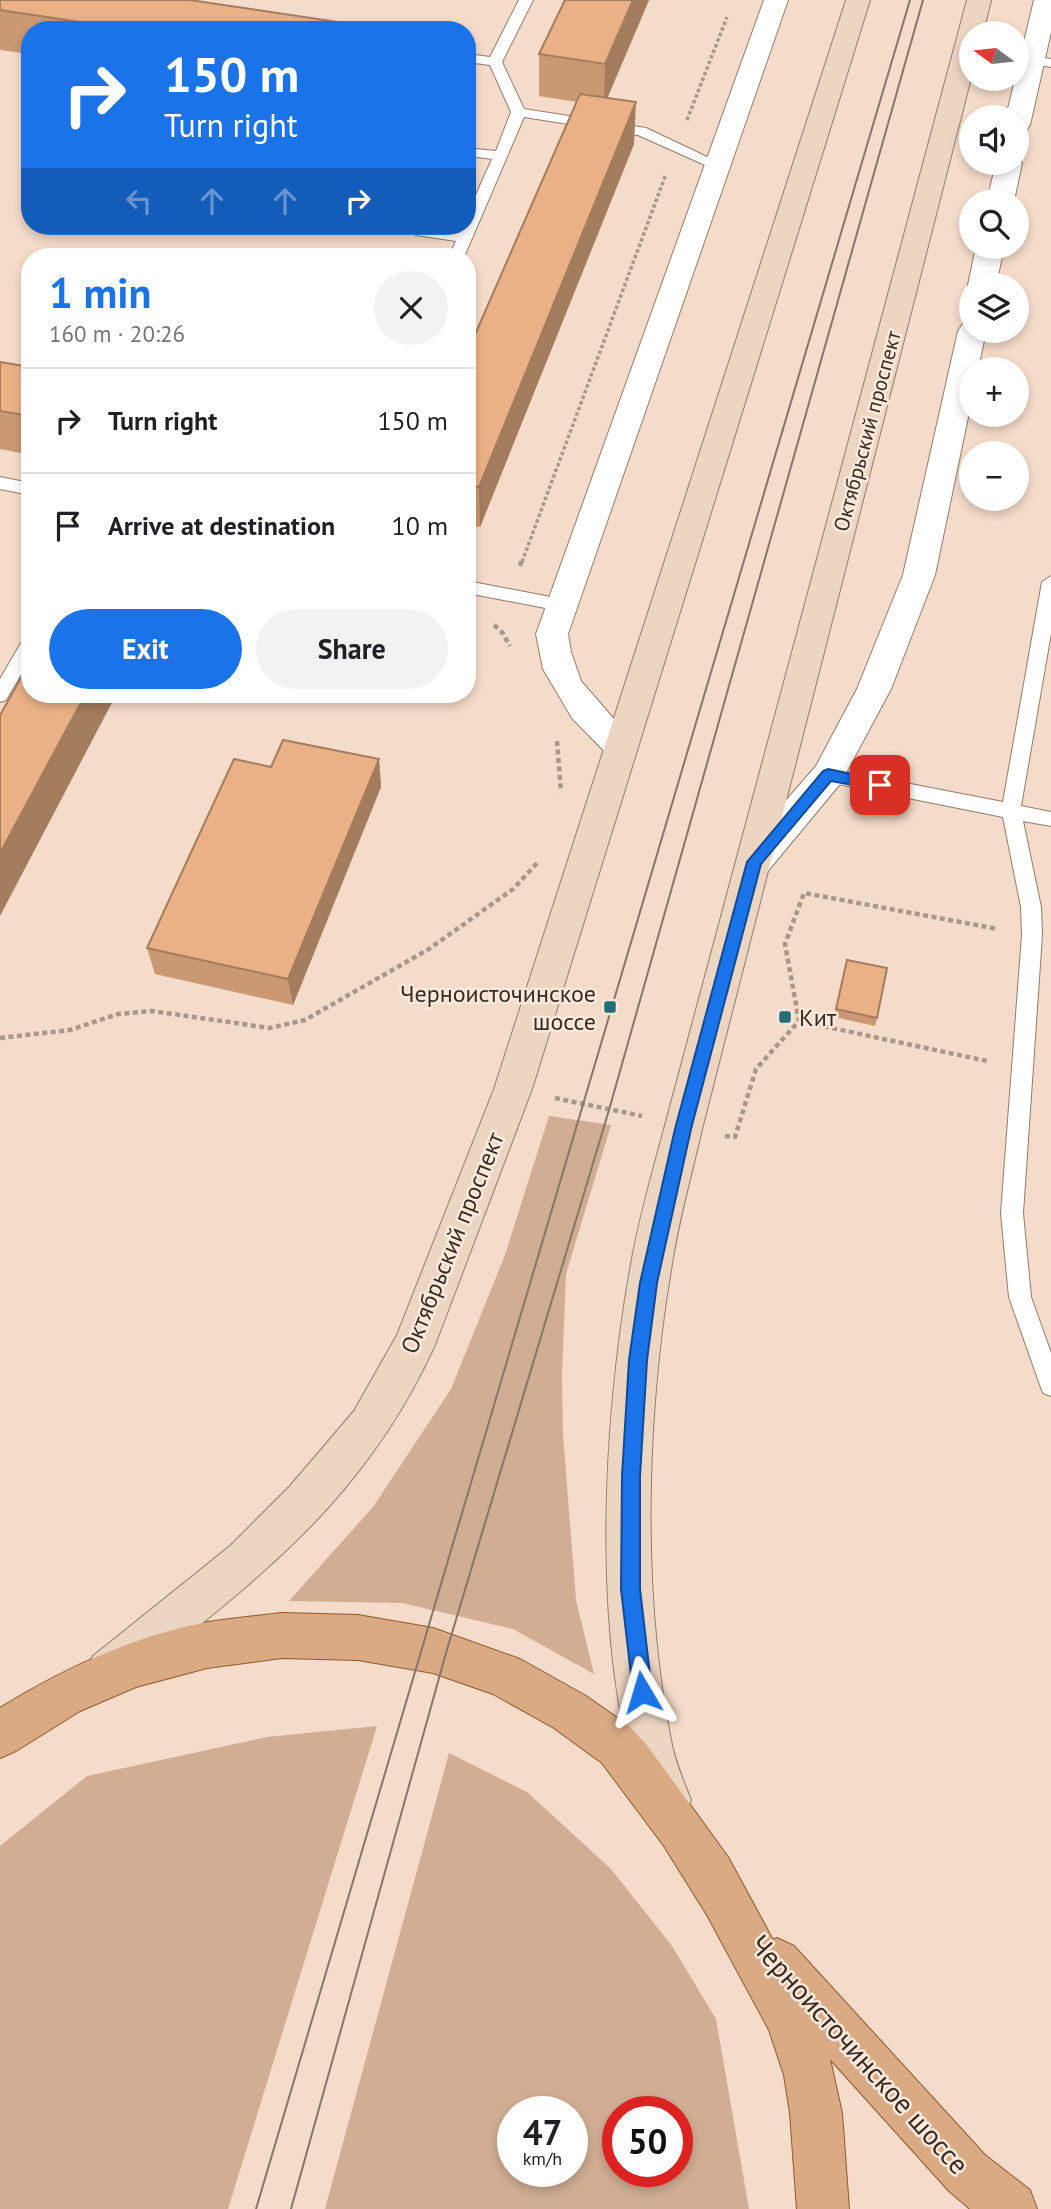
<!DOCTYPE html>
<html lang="en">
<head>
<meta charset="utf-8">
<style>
	body { margin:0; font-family:"PT Sans",sans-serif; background:#f2f2f2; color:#202124; height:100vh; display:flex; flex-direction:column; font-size:26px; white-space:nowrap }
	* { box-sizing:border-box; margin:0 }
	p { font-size:23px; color:#757577 }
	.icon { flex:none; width:38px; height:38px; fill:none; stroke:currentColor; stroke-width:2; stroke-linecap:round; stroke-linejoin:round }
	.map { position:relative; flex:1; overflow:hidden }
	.details { position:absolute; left:21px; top:248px; width:455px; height:455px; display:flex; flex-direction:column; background:#fff; border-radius:28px; box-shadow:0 4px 10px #0003 }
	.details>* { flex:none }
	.top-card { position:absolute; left:21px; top:21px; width:455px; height:214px; border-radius:28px; box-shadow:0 4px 10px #0003; background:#1a73e8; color:#fff; overflow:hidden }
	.needle { width:46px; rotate:285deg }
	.buttons { position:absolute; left:959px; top:21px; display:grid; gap:14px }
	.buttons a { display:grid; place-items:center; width:70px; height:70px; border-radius:50%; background:#fff; box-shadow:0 4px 10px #0003; font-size:35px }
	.speed { position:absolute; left:497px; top:2096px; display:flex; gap:14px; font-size:35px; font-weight:700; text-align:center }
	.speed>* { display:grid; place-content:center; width:91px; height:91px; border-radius:50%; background:#fff; box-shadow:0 4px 10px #0003; line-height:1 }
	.speed small { font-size:18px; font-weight:400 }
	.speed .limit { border:10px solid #d22; background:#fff; color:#111 }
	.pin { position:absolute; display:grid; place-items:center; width:60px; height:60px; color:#fff; margin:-30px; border-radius:14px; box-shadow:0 4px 10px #0006 }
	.me { position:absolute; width:77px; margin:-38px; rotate:353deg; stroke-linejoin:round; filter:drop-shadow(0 0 5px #0008) }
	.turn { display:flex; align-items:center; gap:24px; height:147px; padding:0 28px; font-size:32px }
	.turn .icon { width:91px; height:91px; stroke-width:2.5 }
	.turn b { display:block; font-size:49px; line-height:60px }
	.lanes { display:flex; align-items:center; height:66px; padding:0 28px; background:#0003; justify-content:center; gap:35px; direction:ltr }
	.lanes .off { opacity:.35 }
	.round { display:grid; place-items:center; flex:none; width:74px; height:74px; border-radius:37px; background:#f2f2f2 }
	.overview { display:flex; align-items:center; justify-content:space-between; height:119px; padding:0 28px }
	h1 { font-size:42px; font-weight:800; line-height:52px; color:#1a73e8 }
	.primary-button { display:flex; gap:14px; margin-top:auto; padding:14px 28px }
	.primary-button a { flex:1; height:80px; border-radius:42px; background:#1a73e8; color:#fff; font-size:28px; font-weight:800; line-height:80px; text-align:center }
	.primary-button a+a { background:#f2f2f2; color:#202124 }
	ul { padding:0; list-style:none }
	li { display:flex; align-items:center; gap:21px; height:105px; padding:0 28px; border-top:2px solid #e0e0e0 }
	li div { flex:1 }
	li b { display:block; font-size:26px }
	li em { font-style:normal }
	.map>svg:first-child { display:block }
	.green { fill:#d0ad93; fill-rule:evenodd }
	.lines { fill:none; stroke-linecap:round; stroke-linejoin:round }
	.service-casing { stroke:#927c6b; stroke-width:2 }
	.minor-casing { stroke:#927c6b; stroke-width:2 }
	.secondary-casing { stroke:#927c6b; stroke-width:2 }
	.primary-casing { stroke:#8f5a2d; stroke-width:2 }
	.path-far1 { stroke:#aa9789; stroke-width:3.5; stroke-dasharray:3.5 2.5; stroke-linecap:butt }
	.path { stroke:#aa9789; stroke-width:4.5; stroke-dasharray:5 3.5; stroke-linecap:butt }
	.service { fill:#fff; fill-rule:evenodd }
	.minor { fill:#fff; fill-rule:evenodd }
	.secondary { fill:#ecd5c1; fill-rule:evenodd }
	.primary { fill:#d9aa83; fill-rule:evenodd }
	.tram { stroke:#86766a; stroke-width:2 }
	.wall { fill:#ca9873 }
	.shaded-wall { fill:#a47c5e }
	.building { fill:#ebb186; stroke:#a47c5e; stroke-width:2 }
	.route { fill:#1a73e8; stroke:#114b97; stroke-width:2 }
	.poi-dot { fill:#236d76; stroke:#fee9db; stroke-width:2.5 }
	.labels { text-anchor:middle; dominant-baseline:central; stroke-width:5; stroke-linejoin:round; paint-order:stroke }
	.far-street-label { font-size:21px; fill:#352c25; stroke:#fee9db }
	.poi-label { font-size:24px; fill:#352c25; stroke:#fee9db; text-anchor:end }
	.street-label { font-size:24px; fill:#352c25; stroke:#fee9db }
	.near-street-label { font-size:28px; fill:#352c25; stroke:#fee9db }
</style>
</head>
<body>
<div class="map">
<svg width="1051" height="2209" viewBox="0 0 1051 2209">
	<rect width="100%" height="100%" fill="#f5dbc9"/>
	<path class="green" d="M549,1116l62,9 -45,149 -4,100 1,61 13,165 18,74 -81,-45 -111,-26 -113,-2 84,-94 78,-118 54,-134z
		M377,1726l-149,483h-228v-363l87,-70 180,-39z
		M449,1753l78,39 84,77 61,77 44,73 33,190h-424zM513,2112h59v60h-59zM618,2112h59v60h-59z"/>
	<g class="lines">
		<defs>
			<path id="service" d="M519,0h14l-31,62 22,47 122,19 80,38 -2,3h-10l-76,-34 -114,-18 -60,140h-15l7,-16 -40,-6 -8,-5 10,-4 41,7 3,-7h5v-11l25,-56 -21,-3 -2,-3 7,-4 20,2 15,-39 -21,-47 -23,-3v-8l23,3z
				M1031,56l20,3v8l-25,-4v-6z
				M0,477l30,6v12l-30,-6z
				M1051,576v57l-30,173 30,6v14l-28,-5 18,86 1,28 -19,278 8,84 20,56v43l-8,-3 -3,-8 -31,-88 -8,-84 21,-278 -1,-28 -18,-90 -175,-35 -7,-2 -2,-5 2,-5 7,-2 175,34 39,-220z
				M467,581l94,18 6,2 3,4 -3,4 -6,2 -94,-18z
				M30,637v22l-24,41 -6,2v-23l24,-41z"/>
			<path id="minor" d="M764,0h24l-220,634 3,18 10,29 57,66 -5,9 -12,4 -12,-4 -37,-38 -29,-49 -7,-35z
				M1034,0h17v32l-21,93 -4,6 -9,2v-16h-11z
				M1017,157l5,6 -8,38h-27l9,-38h21z
				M976,247h28l-8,38h-25v5l-3,-5z
				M971,322v9h15l-8,38h-7v34l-36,172 -44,114 -51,95 -73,88 -13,4 -13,-4 -5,-10 5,-10 75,-86 41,-77 46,-114 55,-244 4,-6z"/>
			<path id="secondary" d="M846,0h24l-338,1089 -97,256c-60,131 -144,208 -254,295 -24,19 -45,44 -72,55l-16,-7 -7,-16 7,-16 137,-110 60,-60 64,-75 43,-76 97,-246z
				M967,0h24l-8,33h-12v45l-269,1051c-10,45 -23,89 -30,135 -26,150 -31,331 0,481 4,19 12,37 19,55l-7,17 -17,7 -17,-7c-62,-150 -48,-395 -19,-553 8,-46 21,-90 33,-135z"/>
			<path id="primary" d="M282,1613l76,2 75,13 87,31 66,37 43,30 17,18 82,113 45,83 4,-2 17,8 191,209 45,35 7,19h-67l-21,-18 -119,-132 12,54 7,96h-52l-7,-96 -6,-38 -15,-45 -62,-115 -43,-69 -62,-83 -48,-35 -61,-34 -60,-21 -75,-13 -76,-2 -75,10 -71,19 -56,24 -64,40 -16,7v-50c63,-39 133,-72 208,-86 24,-4 50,-6 74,-9z"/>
		</defs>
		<use href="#service" class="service-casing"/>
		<use href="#minor" class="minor-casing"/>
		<use href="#secondary" class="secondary-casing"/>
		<use href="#primary" class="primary-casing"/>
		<path class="path-far1" d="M687,120l40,-103
			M522,562l144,-388"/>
		<path class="path" d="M520,566l2,-6
			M494,625l8,7 8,14
			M557,741l4,51
			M799,1021l188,40
			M0,1038l70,-8 48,-16 34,-3 118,17 35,-8 124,-71 84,-60 26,-28
			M555,1098l87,18
			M725,1136l10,1 21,-68 43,-48 -14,-77 19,-51 194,36"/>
		<use href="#service" class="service"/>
		<use href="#minor" class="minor"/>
		<use href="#secondary" class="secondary"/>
		<use href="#primary" class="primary"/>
		<path class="tram" d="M256,2209l654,-2209
			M291,2209l155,-556 163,-543 314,-1110"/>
	</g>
	<path class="wall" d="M0,0l378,30h-348v24l-30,-4z
		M565,0h84l-42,98 27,46 -154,383 -10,-1 -3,7v-180l110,-251 -38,-6v-42z
		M0,362l30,5v88l-30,-6z
		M379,759l2,28 -88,218 -138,-31 -8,-26 124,-181z
		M847,960l30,58 -2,8 -41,-9z"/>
	<path class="shaded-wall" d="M633,0h16l-45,106 1,-42z
		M636,102l-2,42 -154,383 -1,-40z
		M469,485l1,41 -3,7v-44z
		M85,695h31l-116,221v-63z
		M379,759l2,28 -88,218 -5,-26z"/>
	<path class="building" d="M0,0h190l188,28 -1,2h-244l-133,-20z
		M565,0h68l-28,64 -66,-10z
		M580,94l56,8 -157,385 -10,-2 -2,4v-136z
		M0,362l30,5v49l-30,-5z
		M30,662v33h55l-85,158v-138z
		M283,740l96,19 -91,220 -141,-31 87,-189 37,8z
		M847,960l40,8 -10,50 -41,-9z"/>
	<path class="route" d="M828,769l52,11 7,5 -7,5 -49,-9 -70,83 -70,265 -34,154 -10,77 -7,116v113l12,103 -3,7 -7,2 -7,-2 -2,-7 -12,-103 1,-113 7,-116 11,-77 35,-154 72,-267 76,-91z"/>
	<g class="poi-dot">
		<rect x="603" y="1000" width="14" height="14" rx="3.5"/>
		<rect x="778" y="1010" width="14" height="14" rx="3.5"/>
	</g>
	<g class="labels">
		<g class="far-street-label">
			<text transform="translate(867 431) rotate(-75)">Октябрьский проспект</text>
		</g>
		<g class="poi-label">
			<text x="596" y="993">Черноисточинское<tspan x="596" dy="28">шоссе</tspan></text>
			<text x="799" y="1017" text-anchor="start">Кит</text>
		</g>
		<g class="street-label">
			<text transform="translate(452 1243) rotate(-68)">Октябрьский проспект</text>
		</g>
		<g class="near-street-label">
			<text transform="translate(860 2054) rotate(48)">Черноисточинское шоссе</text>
		</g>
	</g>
</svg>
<div class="buttons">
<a><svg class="needle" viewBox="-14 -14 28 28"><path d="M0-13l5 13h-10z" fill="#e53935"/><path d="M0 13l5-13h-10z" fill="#757577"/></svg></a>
<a><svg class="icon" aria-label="sound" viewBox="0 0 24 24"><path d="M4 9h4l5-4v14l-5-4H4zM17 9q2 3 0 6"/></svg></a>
<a><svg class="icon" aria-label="search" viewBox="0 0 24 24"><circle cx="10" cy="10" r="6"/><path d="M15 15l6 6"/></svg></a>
<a><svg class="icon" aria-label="layers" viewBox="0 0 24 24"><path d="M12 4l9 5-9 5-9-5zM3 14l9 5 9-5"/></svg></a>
<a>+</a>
<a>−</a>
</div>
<div class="speed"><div>47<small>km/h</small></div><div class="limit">50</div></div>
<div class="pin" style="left:880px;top:785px;background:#d93025"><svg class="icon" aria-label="arrive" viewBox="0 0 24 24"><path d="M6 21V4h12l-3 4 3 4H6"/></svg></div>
<svg class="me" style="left:642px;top:1692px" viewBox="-20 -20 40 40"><path d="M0-17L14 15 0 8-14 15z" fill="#1a73e8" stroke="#fff" stroke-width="4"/></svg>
<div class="top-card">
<div class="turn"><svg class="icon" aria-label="right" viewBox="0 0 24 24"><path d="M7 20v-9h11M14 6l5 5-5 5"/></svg><div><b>150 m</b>Turn right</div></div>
<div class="lanes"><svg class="icon off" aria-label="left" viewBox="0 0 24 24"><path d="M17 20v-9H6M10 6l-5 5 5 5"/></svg><svg class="icon off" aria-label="ahead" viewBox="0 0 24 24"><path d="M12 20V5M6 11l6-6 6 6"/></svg><svg class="icon off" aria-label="ahead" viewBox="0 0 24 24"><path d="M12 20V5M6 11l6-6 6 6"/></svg><svg class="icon" aria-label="right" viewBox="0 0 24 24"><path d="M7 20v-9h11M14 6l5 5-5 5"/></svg></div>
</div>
<section class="details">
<div class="overview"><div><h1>1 min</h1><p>160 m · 20:26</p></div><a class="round"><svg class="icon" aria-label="close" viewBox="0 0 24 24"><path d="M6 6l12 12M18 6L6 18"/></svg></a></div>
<ul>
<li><svg class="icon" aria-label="right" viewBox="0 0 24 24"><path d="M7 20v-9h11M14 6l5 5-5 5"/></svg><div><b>Turn right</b></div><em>150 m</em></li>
<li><svg class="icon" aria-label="arrive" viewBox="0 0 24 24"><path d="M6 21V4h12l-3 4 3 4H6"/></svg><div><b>Arrive at destination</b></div><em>10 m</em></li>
</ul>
<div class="primary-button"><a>Exit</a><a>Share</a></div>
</section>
</div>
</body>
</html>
